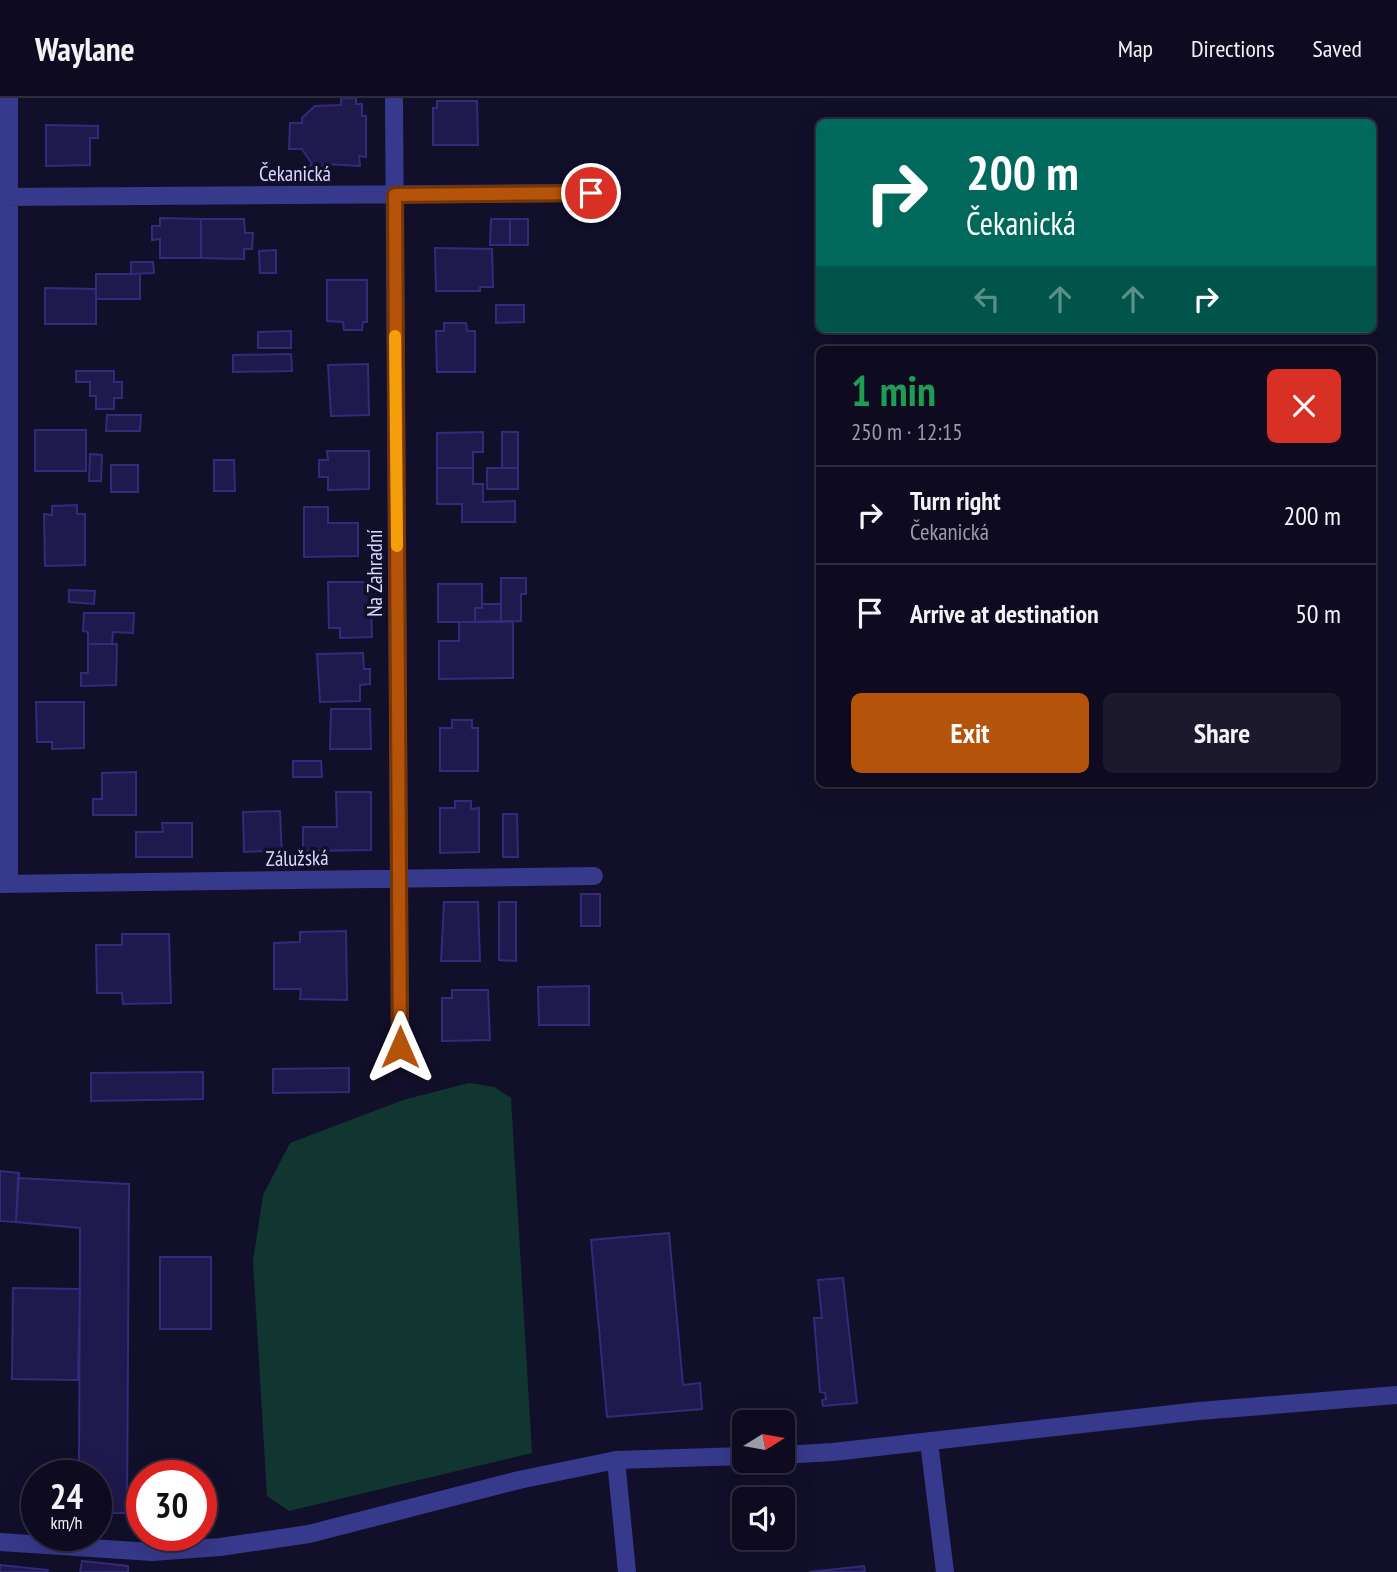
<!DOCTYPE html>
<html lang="en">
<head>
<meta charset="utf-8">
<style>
	body { margin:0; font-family:"PT Sans Narrow",sans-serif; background:#1c192d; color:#f1f3f6; height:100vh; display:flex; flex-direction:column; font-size:26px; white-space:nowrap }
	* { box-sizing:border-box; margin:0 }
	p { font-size:23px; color:#9b9ba5 }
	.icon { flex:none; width:38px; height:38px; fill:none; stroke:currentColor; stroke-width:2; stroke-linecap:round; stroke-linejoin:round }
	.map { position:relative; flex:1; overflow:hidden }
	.side { position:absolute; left:816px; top:248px; width:560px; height:441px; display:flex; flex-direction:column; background:#0e0b20; border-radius:10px; box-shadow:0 7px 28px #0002,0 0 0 2px #2e2b3e }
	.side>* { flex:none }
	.guide { position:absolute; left:816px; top:21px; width:560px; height:214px; border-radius:10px; box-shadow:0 7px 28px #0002,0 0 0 2px #2e2b3e; background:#00695c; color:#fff; overflow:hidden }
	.needle { width:46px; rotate:79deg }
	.buttons { position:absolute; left:732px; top:1312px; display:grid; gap:14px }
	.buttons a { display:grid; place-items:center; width:63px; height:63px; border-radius:10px; background:#0e0b20; box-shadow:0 7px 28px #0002,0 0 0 2px #2e2b3e; font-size:35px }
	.speed { position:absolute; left:21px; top:1362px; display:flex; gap:14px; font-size:35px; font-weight:700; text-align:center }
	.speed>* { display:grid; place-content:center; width:91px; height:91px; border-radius:50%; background:#0e0b20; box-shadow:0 7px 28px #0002,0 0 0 2px #2e2b3e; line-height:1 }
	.speed small { font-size:18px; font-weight:400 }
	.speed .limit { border:10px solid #d22; background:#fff; color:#111 }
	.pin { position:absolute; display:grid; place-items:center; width:60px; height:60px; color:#fff; margin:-30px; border:4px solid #fff; border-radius:50%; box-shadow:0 2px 7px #0007 }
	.me { position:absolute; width:77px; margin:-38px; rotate:0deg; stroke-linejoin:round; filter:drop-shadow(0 0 5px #0008) }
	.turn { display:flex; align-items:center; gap:24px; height:147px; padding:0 35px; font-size:32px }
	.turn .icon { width:91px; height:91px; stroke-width:2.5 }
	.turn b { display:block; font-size:49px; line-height:60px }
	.lanes { display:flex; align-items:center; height:66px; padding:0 35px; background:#0003; justify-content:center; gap:35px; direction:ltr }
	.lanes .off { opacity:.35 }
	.round { display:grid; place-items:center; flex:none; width:74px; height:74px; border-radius:10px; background:#1c192d }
	.summary { display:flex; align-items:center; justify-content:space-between; height:119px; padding:0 35px }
	h1 { font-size:42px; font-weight:800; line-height:52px; color:#1e9e55 }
	.action { display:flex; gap:14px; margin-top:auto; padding:14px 35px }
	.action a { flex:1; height:80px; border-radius:10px; background:#b45309; color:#fff; font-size:28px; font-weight:800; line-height:80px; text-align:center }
	.action a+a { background:#1c192d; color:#f1f3f6 }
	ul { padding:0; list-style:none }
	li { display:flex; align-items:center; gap:21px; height:98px; padding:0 35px; border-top:2px solid #2e2b3e }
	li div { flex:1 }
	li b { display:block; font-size:26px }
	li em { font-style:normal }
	header { display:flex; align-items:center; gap:42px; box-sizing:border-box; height:98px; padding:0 35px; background:#0e0b20; border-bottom:2px solid #2e2b3e }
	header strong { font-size:33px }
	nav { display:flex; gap:38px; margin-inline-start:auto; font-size:24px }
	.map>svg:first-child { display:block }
	.green { fill:#113531 }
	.building { fill:#20194d; stroke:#352a7a; stroke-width:2 }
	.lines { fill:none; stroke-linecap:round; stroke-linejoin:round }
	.minor { stroke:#37398c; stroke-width:18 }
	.route-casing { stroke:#753606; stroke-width:18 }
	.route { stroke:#b45309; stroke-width:12 }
	.slow { stroke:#f59e0b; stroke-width:12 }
	.labels { text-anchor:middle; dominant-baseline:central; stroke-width:7; stroke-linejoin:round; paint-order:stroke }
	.street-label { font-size:21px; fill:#dad8ff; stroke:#120f2a }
</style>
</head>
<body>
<header>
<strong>Waylane</strong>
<nav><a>Map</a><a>Directions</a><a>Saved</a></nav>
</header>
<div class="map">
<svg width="1397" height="1474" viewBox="0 0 1397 1474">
	<rect width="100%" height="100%" fill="#120f2a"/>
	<path class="green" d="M469,985l25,4 17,11 21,355 -243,58 -22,-15 -14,-235 10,-66 27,-52 113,-43z"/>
	<path class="building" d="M341,0h15v6h6v12h4v41l-7,-1 1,10 -36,-2 -9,9 -6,-6 3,-3 -10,-15h-13l1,-26h12v-5l13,-12 26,-1z
		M437,3h40l1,44h-45v-37h4z
		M46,27l52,1v12h-8v27l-44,1z
		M160,120l41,1v39h-41v-19l-8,1v-14h8z
		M201,121h43l1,14h8l-1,16h-8v10l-43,-1z
		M491,121h19v26h-20z
		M510,121h18v26h-18z
		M435,150l57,1 1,38h-13v4h-44z
		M276,152v23h-16l-1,-22z
		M131,164h22l1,11 -23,1z
		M96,176h44v25h-44z
		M327,182h40v42h-4l-1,8h-18l-1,-8 -16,-1z
		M45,190l51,1v35h-51z
		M496,207h28v17l-28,1z
		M444,225h22l1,8h8v41h-38l-1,-41h8z
		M291,233v17h-33v-16z
		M291,256l1,17 -59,1v-17z
		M368,266l1,51 -38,1 -3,-51z
		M76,273h38v11h8v16h-8v11h-18v-13h-6v-14h-14z
		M107,317h34l-1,16h-34z
		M35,332h51v41h-51z
		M483,334v20h-10v16h-36v-35z
		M502,334h16v36h-16z
		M327,353h42v38l-41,1v-13h-9v-17h9z
		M90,356l12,1 -1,26h-12z
		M214,362h20l1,31h-21z
		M111,367h27v27h-27z
		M437,370h36v16h10v18l32,-1v21h-53v-18h-25z
		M487,370h31v21h-31z
		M77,407v9h8v51l-40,1 -1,-52 8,1v-9z
		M304,409h24v16h30v33l-54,1z
		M501,480h25v16h-5v27l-20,1z
		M328,484h42l2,55 -32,1v-10h-11z
		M438,486h44v24h-7v14h-37z
		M69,492l26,1 -1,13 -25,-2z
		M482,506h19v18h-26v-14h7z
		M84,515h50l-1,20 -20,-1 -1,12h-24v-12l-5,-1z
		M513,523v57l-74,1v-38h20v-19z
		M88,546h29l-1,41 -35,1v-13h7z
		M363,555l1,16h6v15l-10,1v16l-40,1 -3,-48z
		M36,604h48v46l-32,1v-7h-15z
		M331,611h39l1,40h-41z
		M452,622h20v8h6v43h-38v-43h12z
		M293,663h28l1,16h-29z
		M136,674v43h-43v-16h9v-26z
		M336,694h35v58l-68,1v-24h34z
		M455,703h16v8l8,-1v44l-39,1v-45h15z
		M280,713l2,46 -14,1v-7l-24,1 -1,-40z
		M503,716h14l1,43h-15z
		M162,725h30v34h-56v-25h27z
		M581,796h19v32h-19z
		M444,804h34l2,59h-39z
		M499,804h17v59l-17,-1z
		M346,833l1,69 -47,-1 1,-10h-27v-46l26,-1v-10z
		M122,836h47l2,69 -48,1 -1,-11h-25l-1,-48h26z
		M589,888v39h-50l-1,-38z
		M452,892h36l2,50 -48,1v-43h10z
		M349,970v24l-76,1v-24z
		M203,974v27l-112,2v-28z
		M0,1073l19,2 -3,49 -16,-1z
		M18,1080l111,6 -2,329h-31v-38h-17l1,-247 -64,-6z
		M669,1135l14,152 17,-2 2,26 -95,8 -16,-177z
		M160,1159h51v72h-51z
		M843,1180l14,125 -34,3 -1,-6 4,-1 -1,-6 -5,-1 -6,-74h8l-4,-38z
		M13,1190l67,1 -2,91 -66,-1z
		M82,1463l46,5v6h-48z
		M0,1467l48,5 -1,2h-47z
		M864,1468l1,6h-56z"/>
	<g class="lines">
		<path class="minor" d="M394,0l6,949
			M0,99l591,-4
			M0,786l594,-8
			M9,786v-786
			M929,1344l16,130
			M782,1357l51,-3 366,-41 198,-16
			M616,1362l11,112
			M0,1444l152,10 68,-5 89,-13 210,-54 97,-20 128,-4"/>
	</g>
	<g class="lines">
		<defs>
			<path id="route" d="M400,949l-5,-852 196,-2"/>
		</defs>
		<use href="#route" class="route-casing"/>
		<use href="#route" class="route"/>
		<path class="slow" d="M395,238l2,210"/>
	</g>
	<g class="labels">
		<g class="street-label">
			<text x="295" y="75">Čekanická</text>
			<text transform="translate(374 475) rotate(-90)">Na Zahradní</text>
			<text transform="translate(297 760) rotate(-1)">Zálužská</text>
		</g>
	</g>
</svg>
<div class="buttons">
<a><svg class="needle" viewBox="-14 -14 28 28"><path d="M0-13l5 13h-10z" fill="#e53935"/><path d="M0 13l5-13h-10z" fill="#9b9ba5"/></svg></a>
<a><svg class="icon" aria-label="sound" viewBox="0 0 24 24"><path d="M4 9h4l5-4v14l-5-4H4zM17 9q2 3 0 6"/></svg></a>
</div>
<div class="speed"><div>24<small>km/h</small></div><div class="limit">30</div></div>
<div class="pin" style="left:591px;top:95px;background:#d93025"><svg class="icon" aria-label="arrive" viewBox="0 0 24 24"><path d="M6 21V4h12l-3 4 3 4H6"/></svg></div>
<svg class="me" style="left:400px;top:949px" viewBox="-20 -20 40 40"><path d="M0-17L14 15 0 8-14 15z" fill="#b45309" stroke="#fff" stroke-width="4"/></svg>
<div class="guide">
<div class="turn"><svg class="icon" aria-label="right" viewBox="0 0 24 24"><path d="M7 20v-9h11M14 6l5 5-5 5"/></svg><div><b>200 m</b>Čekanická</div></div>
<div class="lanes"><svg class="icon off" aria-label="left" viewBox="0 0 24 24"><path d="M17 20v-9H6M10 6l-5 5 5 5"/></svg><svg class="icon off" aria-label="ahead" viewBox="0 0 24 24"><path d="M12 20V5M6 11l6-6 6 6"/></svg><svg class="icon off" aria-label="ahead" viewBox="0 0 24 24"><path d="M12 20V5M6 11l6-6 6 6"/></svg><svg class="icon" aria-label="right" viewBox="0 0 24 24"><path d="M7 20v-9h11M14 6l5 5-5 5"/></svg></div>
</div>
<section class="side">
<div class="summary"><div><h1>1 min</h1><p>250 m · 12:15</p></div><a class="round" style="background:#d93025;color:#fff"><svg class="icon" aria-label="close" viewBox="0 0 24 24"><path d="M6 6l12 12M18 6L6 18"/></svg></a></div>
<ul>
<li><svg class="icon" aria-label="right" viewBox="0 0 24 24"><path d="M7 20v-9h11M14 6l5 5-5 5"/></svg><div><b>Turn right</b><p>Čekanická</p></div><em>200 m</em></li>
<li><svg class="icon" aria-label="arrive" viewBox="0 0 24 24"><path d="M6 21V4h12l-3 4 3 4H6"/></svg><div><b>Arrive at destination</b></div><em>50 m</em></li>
</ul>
<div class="action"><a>Exit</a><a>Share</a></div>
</section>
</div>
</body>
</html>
